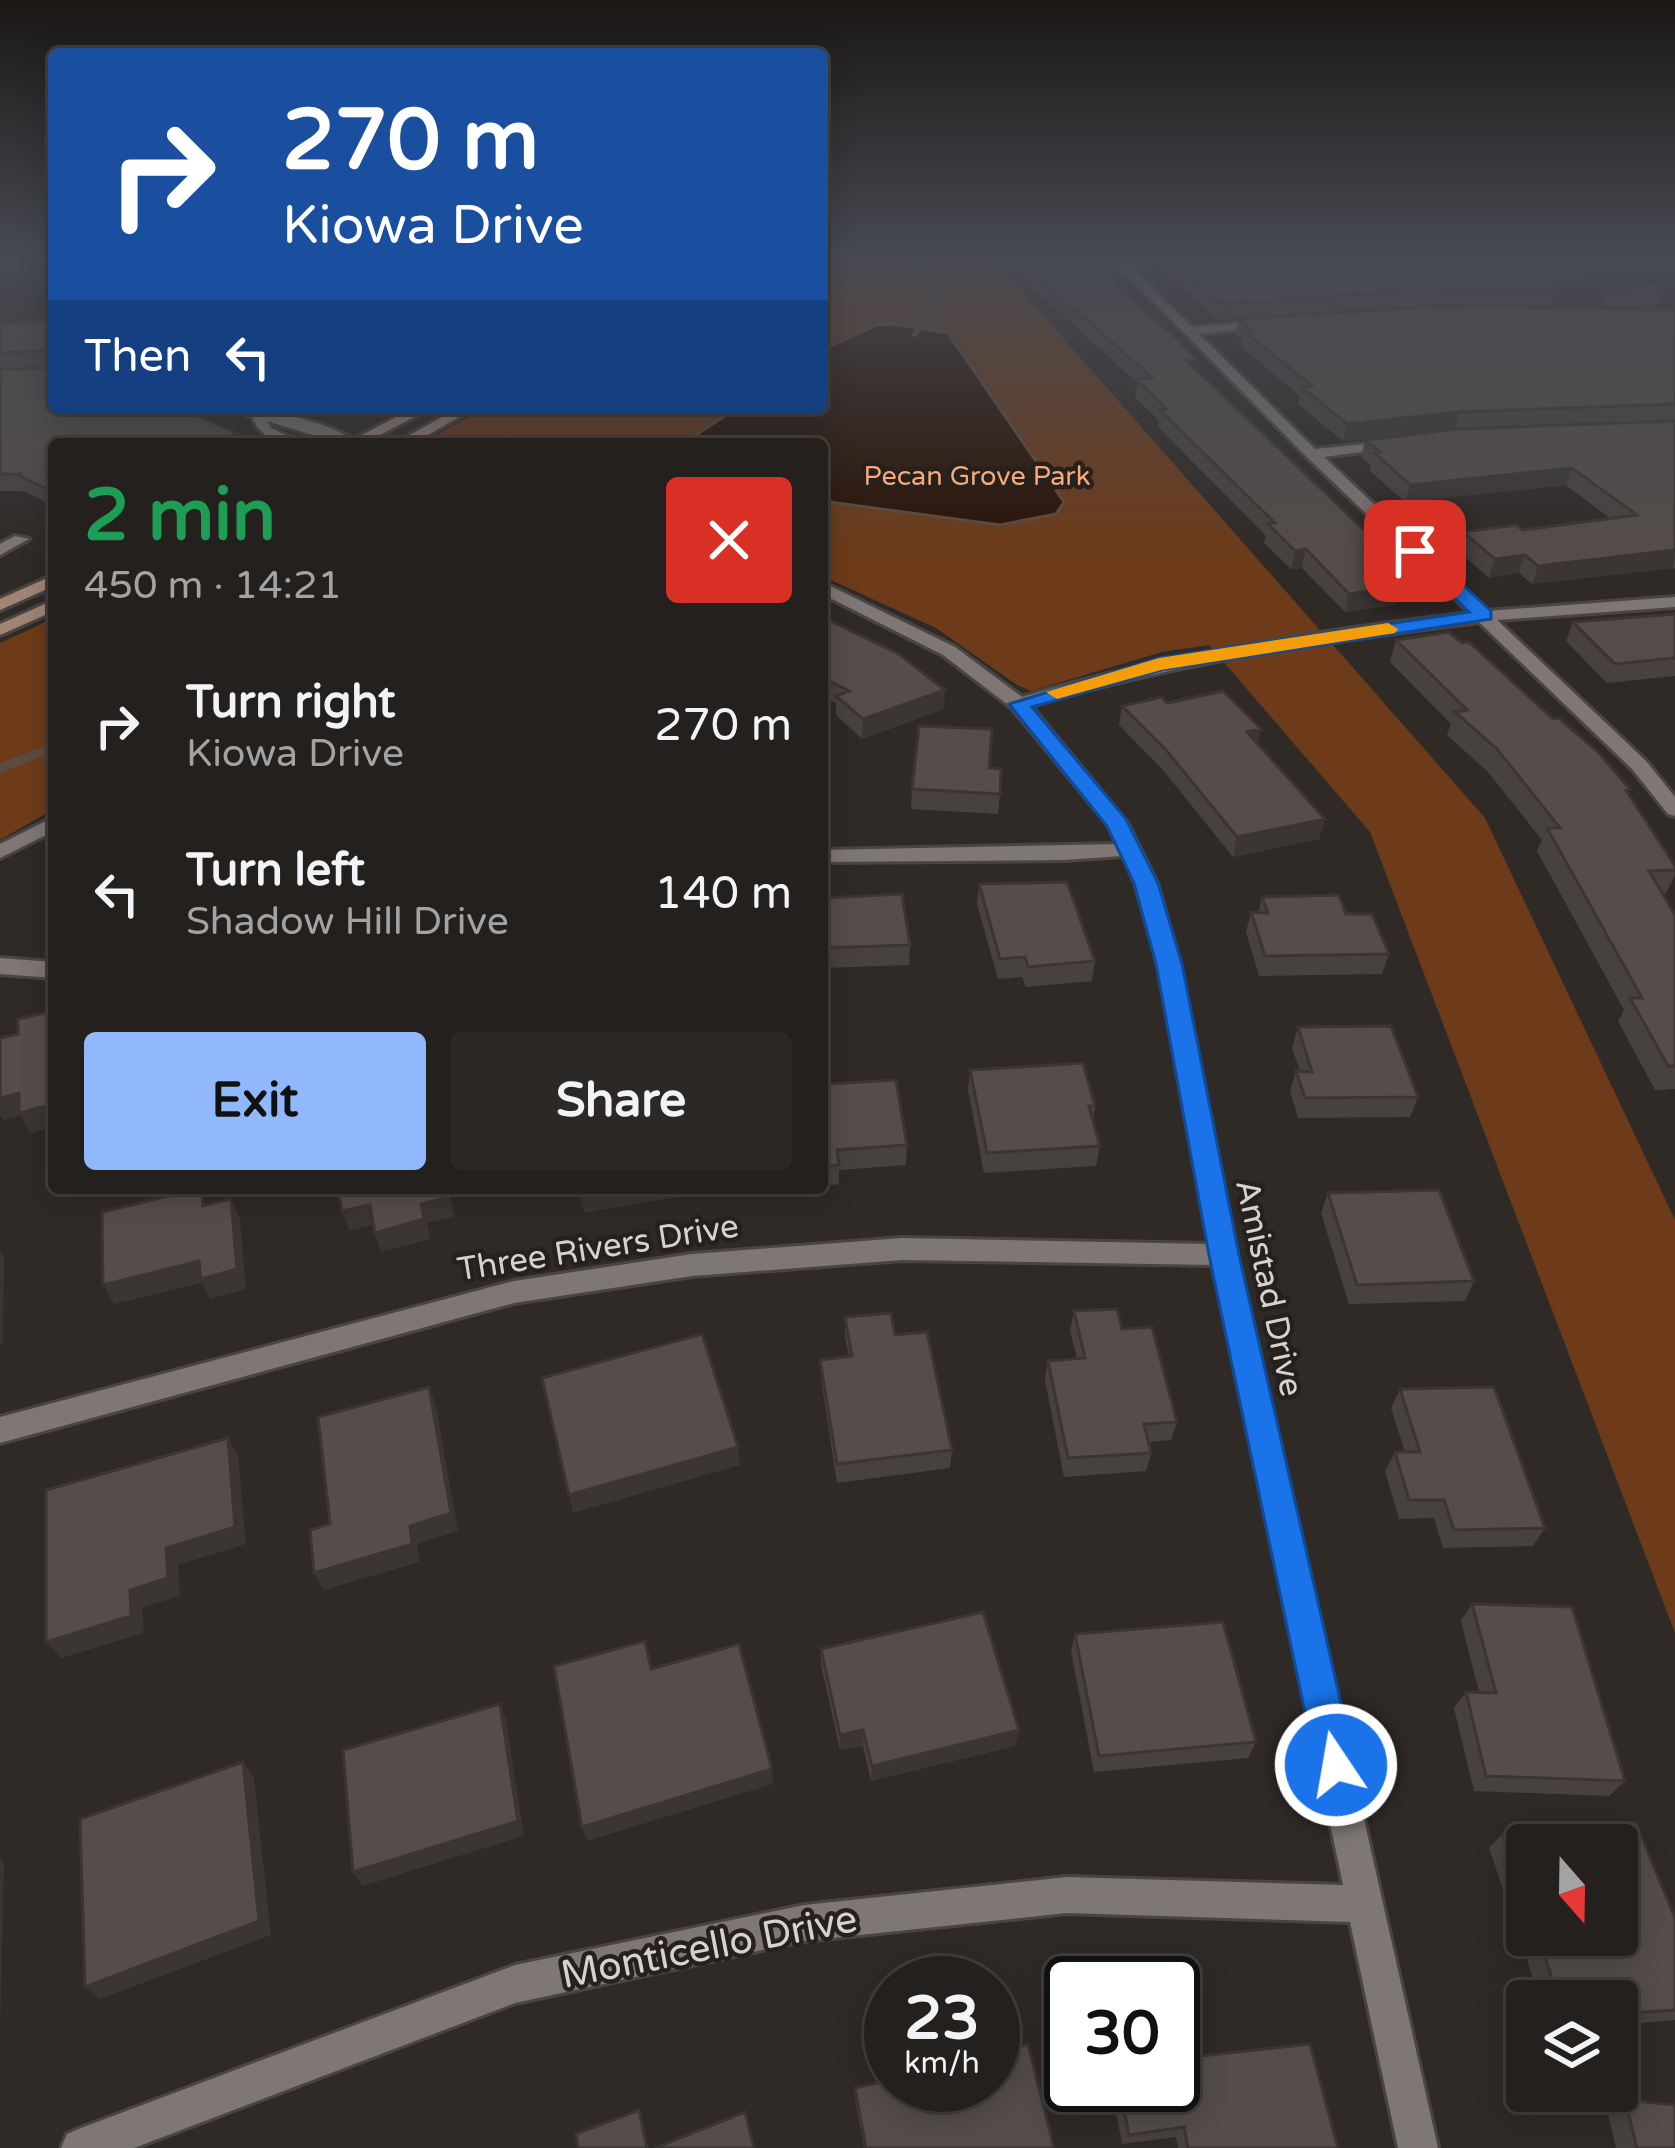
<!DOCTYPE html>
<html lang="en">
<head>
<meta charset="utf-8">
<style>
	body { margin:0; font-family:"Varela Round",sans-serif; background:#2c2826; color:#f1f3f6; height:100vh; display:flex; flex-direction:column; font-size:45px; white-space:nowrap }
	* { box-sizing:border-box; margin:0 }
	p { font-size:39px; color:#a3a3a4 }
	.icon { flex:none; width:66px; height:66px; fill:none; stroke:currentColor; stroke-width:2; stroke-linecap:round; stroke-linejoin:round }
	.map { position:relative; flex:1; overflow:hidden }
	.side { position:absolute; left:48px; top:438px; width:780px; height:756px; display:flex; flex-direction:column; background:#24201d; border-radius:12px; box-shadow:0 6px 30px #0003,0 0 0 3px #413e3b }
	.side>* { flex:none }
	.hud { position:absolute; left:48px; top:48px; width:780px; height:366px; border-radius:12px; box-shadow:0 6px 30px #0003,0 0 0 3px #413e3b; background:#1a4fa0; color:#fff; overflow:hidden }
	.needle { width:78px; rotate:160deg }
	.buttons { position:absolute; left:1506px; top:1824px; display:grid; gap:24px }
	.buttons a { display:grid; place-items:center; width:132px; height:132px; border-radius:12px; background:#24201d; box-shadow:0 6px 30px #0003,0 0 0 3px #413e3b; font-size:60px }
	.speed { position:absolute; left:864px; top:1956px; display:flex; gap:24px; font-size:60px; font-weight:700; text-align:center }
	.speed>* { display:grid; place-content:center; width:156px; height:156px; border-radius:50%; background:#24201d; box-shadow:0 6px 30px #0003,0 0 0 3px #413e3b; line-height:1 }
	.speed small { font-size:30px; font-weight:400 }
	.speed .limit { border:6px solid #111; border-radius:18px; background:#fff; color:#111 }
	.pin { position:absolute; display:grid; place-items:center; width:102px; height:102px; color:#fff; margin:-51px; border-radius:24px; box-shadow:0 6px 18px #0006 }
	.me { position:absolute; width:132px; margin:-66px; rotate:348deg; stroke-linejoin:round; filter:drop-shadow(0 0 9px #0008) }
	.turn { display:flex; align-items:center; gap:42px; height:252px; padding:0 36px; font-size:54px }
	.turn .icon { width:156px; height:156px; stroke-width:2.5 }
	.turn b { display:block; font-size:84px; line-height:102px }
	.then { display:flex; align-items:center; height:114px; padding:0 36px; background:#0003; gap:24px; font-size:45px }
	.round { display:grid; place-items:center; flex:none; width:126px; height:126px; border-radius:12px; background:#2c2826 }
	.headline { display:flex; align-items:center; justify-content:space-between; height:204px; padding:0 36px }
	h1 { font-size:72px; font-weight:700; line-height:90px; color:#1e9e55 }
	.cta { display:flex; gap:24px; margin-top:auto; padding:24px 36px }
	.cta a { flex:1; height:138px; border-radius:12px; background:#91b8fd; color:#111; font-size:48px; font-weight:700; line-height:138px; text-align:center }
	.cta a+a { background:#2c2826; color:#f1f3f6 }
	ul { padding:0; list-style:none }
	li { display:flex; align-items:center; gap:36px; height:168px; padding:0 36px }
	li div { flex:1 }
	li b { display:block; font-size:45px }
	li em { font-style:normal }
	.map>svg:first-child { display:block }
	.green { fill:#6d3b19 }
	.water { fill:#281103; stroke:#5c4b40; stroke-width:3 }
	.lines { fill:none; stroke-linecap:round; stroke-linejoin:round }
	.stream-far2 { stroke:#5c4b40; stroke-width:6 }
	.stream-far1 { stroke:#5c4b40; stroke-width:8 }
	.stream { stroke:#5c4b40; stroke-width:9 }
	.street-casing { stroke:#494542; stroke-width:6 }
	.secondary-casing { stroke:#494542; stroke-width:6 }
	.street { fill:#7e7773; fill-rule:evenodd }
	.secondary { fill:#a18574; fill-rule:evenodd }
	.wall { fill:#48423f; fill-rule:evenodd }
	.shaded-wall { fill:#3b3633 }
	.building { fill:#544d49; stroke:#3b3633; stroke-width:3 }
	.route { fill:#1a73e8; stroke:#114b97; stroke-width:3 }
	.slow { fill:#f59e0b }
	.labels { text-anchor:middle; dominant-baseline:central; stroke-width:9; stroke-linejoin:round; paint-order:stroke }
	.far-park-label { font-size:27px; fill:#f9a977; stroke:#26211d }
	.street-label { font-size:33px; fill:#d6d2d0; stroke:#26211d }
	.near-street-label { font-size:39px; fill:#d6d2d0; stroke:#26211d }
</style>
</head>
<body>
<div class="map">
<svg width="1675" height="2148" viewBox="0 0 1675 2148">
	<rect width="100%" height="100%" fill="#302a27"/>
	<path class="green" d="M822,258h171l492,560 190,402v413l-305,-801 -161,-187 -47,7 -131,39 -14,-6 -81,-57 -114,-52v-132h-401l63,-36h338z
		M54,618v191l-54,31v-197z"/>
	<path class="water" d="M894,324l54,9 116,169 -8,12 -56,11 -178,-24v-57h-140l55,-36h85v-58l55,-25z"/>
	<g class="lines">
		<path class="stream-far2" d="M910,258l32,34 -27,42"/>
		<path class="stream-far1" d="M34,755l20,-7"/>
		<path class="stream" d="M0,768l42,-16"/>
		<defs>
			<path id="street" d="M1110,258h12l70,69 81,-7v6l-4,1 -70,7 116,115 81,-8v6l-5,1 -67,9 163,154 188,-14v10l-178,13 149,141 29,36v19l-7,-2 -36,-45 -153,-147c-151,19 -302,40 -448,84l97,118 29,59 23,81 57,291 201,893h-40l-48,-226 -283,-9 -263,28 -289,62 -381,145h-73l6,-14 14,-6 434,-163 289,-60 263,-28 276,8 -130,-620 -311,-5 -210,16 -178,27 -514,140v-26l514,-136 178,-27 210,-16 307,6 -51,-280 -23,-81 -12,-27 -59,4 -242,2v-12l295,-6 -8,-18 -97,-118 -69,-53 -121,-61v-12l133,65 67,50c146,-43 296,-66 448,-84l-163,-156z
				M224,408c43,0 102,12 137,36h-19l-75,-23 4,7 34,16c-24,0 -43,-4 -53,-27z
				M15,536l14,3 -29,16v-11z
				M54,817v14l-54,27v-14z
				M0,958l54,4v16l-54,-4z"/>
			<path id="secondary" d="M413,408h18l-68,36h-18z
				M458,408h17l-63,36h-18z
				M54,575v11l-54,24v-11z
				M54,600v11l-54,24v-11z"/>
		</defs>
		<use href="#street" class="street-casing"/>
		<use href="#secondary" class="secondary-casing"/>
		<use href="#street" class="street"/>
		<use href="#secondary" class="secondary"/>
	</g>
	<path class="wall" d="M1010,258h79l6,11 100,99 210,226 -6,1 -3,10 -51,7 -43,-44 -11,1 -27,-26 2,-7 -108,-109 1,-6 -24,-24 2,-14 -117,-107 1,-8z
		M1146,258h430l11,10 -5,16 -27,9 -3,12 -88,2 211,3v259l-2,-1 -141,16 -13,-11 -30,5 -31,-27 5,-19 60,-2 88,-11 -45,-34 -161,17 -35,-31 1,-5 -10,-9 4,-17 94,-11 -116,12 -45,-37 2,-8 -59,-49 1,-6 -6,-6 3,-16 181,-12 -47,1 -154,12 -55,-49z
		M1601,258h56l-56,19 -4,-7z
		M1607,290l55,3 -6,15 -54,-2z
		M54,320v186l-30,-15h-24v-168z
		M1675,614v62l-68,7 -41,-42 7,-19z
		M822,617l122,92 -82,30 -26,-24v-12l-14,-7z
		M1396,640l234,149 -2,5 47,72v9l-9,18h-4l13,22v174l-20,1 -37,-69 6,-11 -87,-159 5,-11 -54,-68 -41,-37 4,-11 -61,-62z
		M1167,703l94,26 -3,15 67,75 -6,20 -86,18 -70,-87 -44,-45 3,-19z
		M989,768l11,26 -2,20 -87,-5 1,-20z
		M979,884l116,77 -3,20 -66,6 -4,-10 -24,2 -21,-75z
		M822,888l2,10 86,47 -1,20 -87,3z
		M1262,897l84,17 43,40 -7,20 -123,2 -13,-44 5,-20 7,1z
		M1298,1027l120,70 -8,20 -112,1 -8,-27 6,-20h4l-8,-23z
		M970,1070l125,36 -2,14 7,26 -4,20 -112,7 -16,-83z
		M822,1071l6,13 79,61 -1,20 -67,5v14l-17,2z
		M1328,1193l146,88 -9,20 -116,3 -28,-91z
		M1074,1311l48,18 55,93 -6,18 -22,2 2,11 -5,18 -82,6 -19,-97 3,-19 29,-3 -7,-27z
		M845,1317l50,18 57,115 -2,18 -113,15 -16,-104 -1,-19 29,-4 -4,-19z
		M1400,1389l145,139 -12,18 -90,2 -9,-30 -35,1 -14,-48 10,-19h10l-14,-44z
		M1472,1604l153,177 -16,15 -135,-5 -20,-83 12,-16h13l-18,-71z
		M1075,1634l181,108 -8,16 -154,14 -23,-121z
		M821,1649l198,81 -4,16 -144,35 -8,-35 -23,4 -19,-85z
		M1636,1823l39,95v102l-58,5v-24h-76l-52,-153 13,-14zM1527,1845h90v90h-90z
		M1111,2085h62l165,63h-160l-2,-11 -54,7z
		M855,2088l199,60h-190l-9,-49z
		M1625,2100l50,48h-59l-9,-38z"/>
	<path class="shaded-wall" d="M1618,258h39l-56,19 5,-15z
		M1587,268l-5,16 -27,9 2,-4 -3,-9z
		M1459,412l-5,18 -111,11 4,-17z
		M237,434l3,10h-19l-1,-3z
		M1572,468l-6,17 -161,17 5,-17z
		M1306,549l-4,19 -11,1 4,-18z
		M1675,550l-2,18 -141,16 6,-18z
		M1525,555l-6,18 -30,5 6,-19z
		M1411,575l-6,19 -6,1 -3,10 -51,7 4,-18 44,-16z
		M945,690l-1,19 -82,30 1,-20z
		M1261,729l-4,20 -10,-17z
		M1325,819l-6,20 -86,18 4,-20z
		M19,1093l35,11v23l-24,6 -9,-17 -18,4 -3,-5v-17z
		M448,1188l7,29 -28,6 3,16 -49,13 -6,-19z
		M611,1188h81v7l-108,18 -4,-20z
		M231,1199l9,20 6,70 -36,10 -8,-16 -88,21 -11,-19z
		M370,1205l6,19 -27,7 -7,-20z
		M0,1252l4,6 -1,86 -3,1z
		M429,1387l7,19 22,125 -41,13 3,18 -97,28 -9,-17 96,-47z
		M228,1438l10,18 8,88 -68,21 2,31 -38,11 2,26 -83,25 -15,-16 84,-52 36,-42z
		M738,1447l2,18 -167,48 -4,-18z
		M500,1704l6,16 18,116 -162,50 -9,-14z
		M863,1730v16l-23,4v-15z
		M1019,1730l-4,16 -144,35 1,-15z
		M243,1762l11,15 17,158 -171,64 -15,-12z
		M772,1769l1,15 -186,57 -5,-14z
		M0,1859l4,4 -4,169z"/>
	<path class="building" d="M1027,258h62l7,5 -7,1 86,73 21,22 -9,2 224,214 -18,3 8,8 -52,8 -43,-45 -11,2 -27,-27 7,-1 -115,-113 7,-1 -30,-29 15,-2 -131,-117 8,-1z
		M1169,258h407l11,10 -33,12 3,9 -181,4 -154,11z
		M1648,284h7l7,9 -55,-3z
		M1441,306l234,4v94l-216,8 -112,12 -45,-37 10,-1 -68,-55 7,-1 -12,-11z
		M54,320v88h128l55,26 -17,7 8,3h-174v48l-36,-17 5,-1h-23v-105l48,-1 5,-5 -5,-12 -48,2v-30z
		M1675,421v129l-137,16 -13,-11 -30,4 -32,-27 53,-7 7,5 114,-15 -65,-47 -162,17 -35,-32 6,-1 -16,-12 94,-11z
		M1675,614v44l-60,6 -42,-42z
		M822,617l77,37 46,36 -82,29 -27,-23 13,-5 -27,-14z
		M1449,632l13,11 7,-1 84,77 6,-1 39,34 32,37 -4,1 49,76v4l-26,1 26,44v151h-7l-38,-68h12l-95,-170h13l-63,-79 -42,-37 12,-2 -71,-70z
		M1223,691l38,38 -14,3 78,87 -88,18 -71,-87 -44,-44 40,-9 5,6z
		M919,726l73,3 -3,39 12,1 -1,25 -88,-5z
		M1067,882l28,79 -67,6 -3,-10 -25,2 -21,-75z
		M822,888l2,10 78,-4 8,51 -88,3z
		M1339,895l7,19h26l17,40 -124,2 -14,-44 17,1 -6,-16z
		M54,1011v93l-35,9v-20l-19,5v-60l18,-4v-15z
		M1391,1026l27,71 -113,1 -9,-27 16,1 -14,-45z
		M1083,1063l12,43h-6l11,40 -113,7 -17,-83z
		M822,1071h5l1,13 68,-4 11,65 -70,5 2,15 -17,1z
		M201,1188l2,18 28,-7 6,70 -36,10 -2,-18 -96,24 -1,-73z
		M338,1188h109l2,9 -28,7 3,15 -49,14 -5,-28 -28,6z
		M579,1188h32l-31,5z
		M1439,1190l35,91 -117,4 -29,-92z
		M1117,1309l5,20 30,-2 25,95 -33,2 7,29 -83,5 -20,-97 37,-3 -11,-47z
		M891,1313l4,22 32,-3 25,118 -115,14 -17,-104 32,-4 -7,-39z
		M702,1334l36,113 -169,48 -27,-117z
		M429,1387l22,126 -41,13 2,18 -98,29 -4,-43 20,-6 -12,-107z
		M1494,1387l51,141 -91,2 -10,-30h-35l-14,-48h25l-20,-63z
		M228,1438l7,89 -69,21 2,30 -38,12 1,26 -85,26v-152z
		M1472,1604l100,3 53,174 -139,-5 -20,-84 30,1z
		M983,1612l36,118 -147,36 -9,-36 -23,5 -19,-86z
		M1223,1622l33,120 -157,14 -24,-122z
		M645,1641l6,28 88,-25 33,125 -190,58 -28,-161z
		M500,1704l18,117 -165,51 -10,-122z
		M243,1762l16,159 -174,66 -5,-168z
		M1636,1823l39,95v92l-58,4v-13h-57l-23,-66h80v-90h-90v60l-25,-71z
		M1028,2044l26,104h-188l-11,-60 36,-9v6h102v-32z
		M1310,2044l28,104h-150l-4,-21 -55,8 -10,-50h54v-26z
		M1625,2100l50,5v43h-38z
		M639,2110l8,38h-69l-2,-14z
		M745,2112l9,36h-99z"/>
	<linearGradient id="sky" x2="0" y2="1"><stop stop-color="#1a1715"/><stop offset="0.46" stop-color="#484a52"/><stop offset="1" stop-color="#484a52" stop-opacity="0"/></linearGradient>
	<rect width="1675" height="558" fill="url(#sky)"/>
	<path class="route" d="M1409,547h13l69,64v8l-330,51 -129,37 94,112 32,64 24,81 57,291 116,510 -5,14 -14,5 -14,-5 -6,-14 -107,-510 -53,-291 -22,-81 -27,-57 -98,-122 150,-46 310,-46 -60,-57z"/>
	<path class="slow" d="M1388,623l10,6 -3,4 -234,37 -104,29 -11,-7 113,-34z"/>
	<g class="labels">
		<g class="far-park-label">
			<text x="977" y="476">Pecan Grove Park</text>
		</g>
		<g class="street-label">
			<text transform="translate(598 1248) rotate(-9)">Three Rivers Drive</text>
			<text transform="translate(1269 1288) rotate(78)">Amistad Drive</text>
		</g>
		<g class="near-street-label">
			<text transform="translate(709 1947) rotate(-11)">Monticello Drive</text>
		</g>
	</g>
</svg>
<div class="buttons">
<a><svg class="needle" viewBox="-14 -14 28 28"><path d="M0-13l5 13h-10z" fill="#e53935"/><path d="M0 13l5-13h-10z" fill="#a3a3a4"/></svg></a>
<a><svg class="icon" aria-label="layers" viewBox="0 0 24 24"><path d="M12 4l9 5-9 5-9-5zM3 14l9 5 9-5"/></svg></a>
</div>
<div class="speed"><div>23<small>km/h</small></div><div class="limit">30</div></div>
<div class="pin" style="left:1415px;top:551px;background:#d93025"><svg class="icon" aria-label="arrive" viewBox="0 0 24 24"><path d="M6 21V4h12l-3 4 3 4H6"/></svg></div>
<svg class="me" style="left:1336px;top:1765px" viewBox="-20 -20 40 40"><circle r="17" fill="#1a73e8" stroke="#fff" stroke-width="3"/><path d="M0-11L8 9 0 5-8 9z" fill="#fff"/></svg>
<div class="hud">
<div class="turn"><svg class="icon" aria-label="right" viewBox="0 0 24 24"><path d="M7 20v-9h11M14 6l5 5-5 5"/></svg><div><b>270 m</b>Kiowa Drive</div></div>
<div class="then">Then<svg class="icon" aria-label="left" viewBox="0 0 24 24"><path d="M17 20v-9H6M10 6l-5 5 5 5"/></svg></div>
</div>
<section class="side">
<div class="headline"><div><h1>2 min</h1><p>450 m · 14:21</p></div><a class="round" style="background:#d93025;color:#fff"><svg class="icon" aria-label="close" viewBox="0 0 24 24"><path d="M6 6l12 12M18 6L6 18"/></svg></a></div>
<ul>
<li><svg class="icon" aria-label="right" viewBox="0 0 24 24"><path d="M7 20v-9h11M14 6l5 5-5 5"/></svg><div><b>Turn right</b><p>Kiowa Drive</p></div><em>270 m</em></li>
<li><svg class="icon" aria-label="left" viewBox="0 0 24 24"><path d="M17 20v-9H6M10 6l-5 5 5 5"/></svg><div><b>Turn left</b><p>Shadow Hill Drive</p></div><em>140 m</em></li>
</ul>
<div class="cta"><a>Exit</a><a>Share</a></div>
</section>
</div>
</body>
</html>
